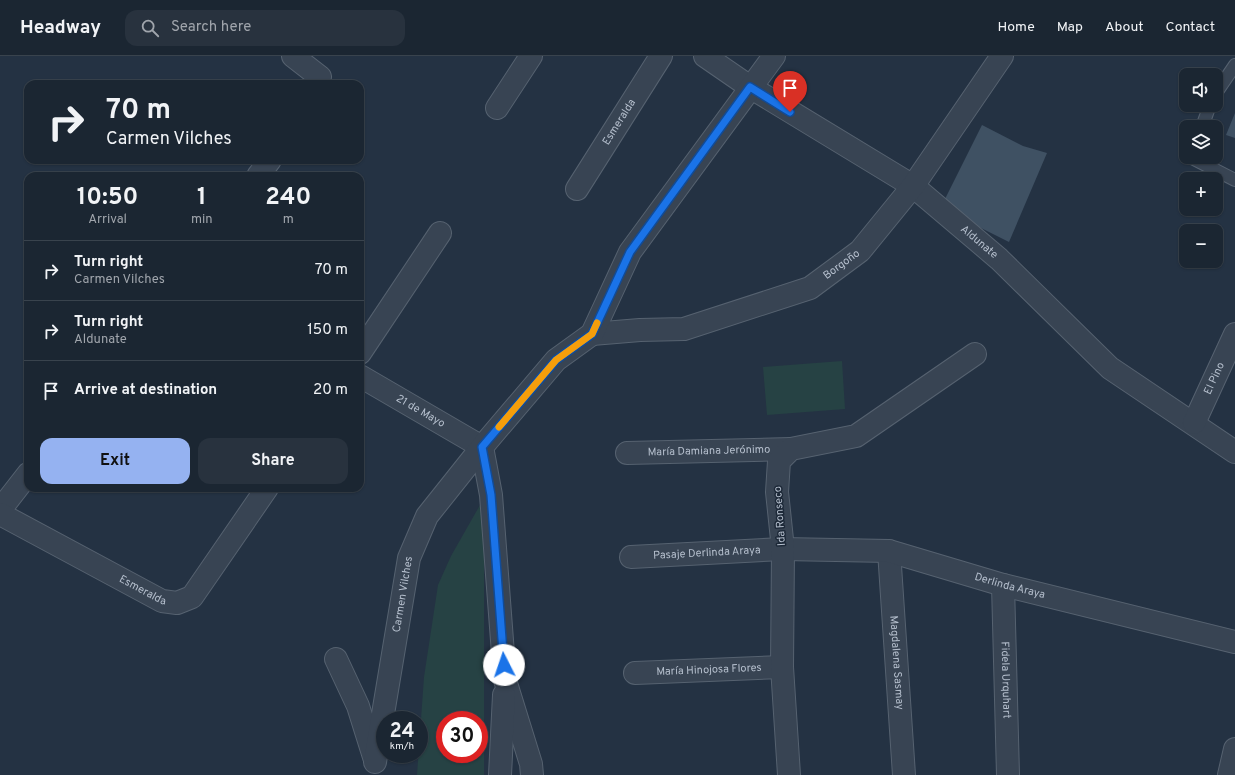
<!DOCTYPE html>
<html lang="en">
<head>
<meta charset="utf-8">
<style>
	body { margin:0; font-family:Overpass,sans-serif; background:#28323e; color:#f1f3f6; height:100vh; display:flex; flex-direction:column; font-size:15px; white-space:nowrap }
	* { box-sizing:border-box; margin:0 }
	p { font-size:13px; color:#a0a5ac }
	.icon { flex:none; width:22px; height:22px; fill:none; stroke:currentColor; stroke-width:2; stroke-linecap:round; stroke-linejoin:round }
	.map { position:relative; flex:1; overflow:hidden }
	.sheet { position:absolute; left:24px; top:116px; width:340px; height:320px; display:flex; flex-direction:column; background:#1b2632; border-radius:12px; box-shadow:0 1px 3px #0004,0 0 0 1px #39434d }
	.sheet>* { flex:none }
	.top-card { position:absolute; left:24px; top:24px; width:340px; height:84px; border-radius:12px; box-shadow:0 1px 3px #0004,0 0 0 1px #39434d; background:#1b2632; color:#f1f3f6; overflow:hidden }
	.tools { position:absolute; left:1179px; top:12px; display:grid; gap:8px }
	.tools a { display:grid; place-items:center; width:44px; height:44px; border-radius:8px; background:#1b2632; box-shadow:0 1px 3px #0004,0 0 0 1px #39434d; font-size:20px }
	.speed { position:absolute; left:376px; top:655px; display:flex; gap:8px; font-size:20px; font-weight:700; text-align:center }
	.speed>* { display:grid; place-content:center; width:52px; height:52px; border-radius:50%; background:#1b2632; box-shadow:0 1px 3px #0004,0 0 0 1px #39434d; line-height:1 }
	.speed small { font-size:10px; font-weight:400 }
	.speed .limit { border:6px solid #d22; background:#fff; color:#111 }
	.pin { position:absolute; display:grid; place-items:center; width:34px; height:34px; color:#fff; margin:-41px -17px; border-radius:50% 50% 50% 0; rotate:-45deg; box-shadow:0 0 4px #0007 }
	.pin .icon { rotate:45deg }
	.me { position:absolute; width:44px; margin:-22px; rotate:356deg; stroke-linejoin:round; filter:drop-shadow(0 0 3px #0008) }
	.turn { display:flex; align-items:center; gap:14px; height:84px; padding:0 16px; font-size:18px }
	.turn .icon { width:52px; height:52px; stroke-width:2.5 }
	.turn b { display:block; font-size:28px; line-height:34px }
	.eta { display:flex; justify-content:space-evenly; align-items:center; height:68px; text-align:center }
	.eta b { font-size:24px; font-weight:700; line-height:28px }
	.primary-button { display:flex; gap:8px; margin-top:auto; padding:8px 16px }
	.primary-button a { flex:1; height:46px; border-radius:12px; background:#95b2f1; color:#111; font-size:16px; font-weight:700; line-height:46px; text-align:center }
	.primary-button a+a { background:#28323e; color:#f1f3f6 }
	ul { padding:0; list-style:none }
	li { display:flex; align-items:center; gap:12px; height:60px; padding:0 16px; border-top:1px solid #39434d }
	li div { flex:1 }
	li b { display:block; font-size:15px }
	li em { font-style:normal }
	header { display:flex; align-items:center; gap:24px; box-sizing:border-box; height:56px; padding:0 20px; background:#1b2632; border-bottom:1px solid #39434d }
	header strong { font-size:19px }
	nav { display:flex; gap:22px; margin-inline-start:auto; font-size:14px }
	.search { width:280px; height:36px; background:#28323e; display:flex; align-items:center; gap:10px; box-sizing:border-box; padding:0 14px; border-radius:12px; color:#a0a5ac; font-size:15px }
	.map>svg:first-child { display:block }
	.green { fill:#264244; fill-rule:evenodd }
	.building { fill:#3f5163 }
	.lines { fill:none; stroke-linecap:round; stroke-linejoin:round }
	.lane-casing { stroke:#566270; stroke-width:14 }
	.street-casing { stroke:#566270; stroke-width:24 }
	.lane { stroke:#384453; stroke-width:12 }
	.street { stroke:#384453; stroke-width:22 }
	.route-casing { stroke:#114b97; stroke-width:10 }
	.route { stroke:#1a73e8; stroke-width:7 }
	.slow { stroke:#f59e0b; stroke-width:7 }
	.labels { text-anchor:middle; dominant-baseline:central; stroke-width:3; stroke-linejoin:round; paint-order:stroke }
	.street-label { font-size:11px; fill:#b5bfcd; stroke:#1d2938 }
</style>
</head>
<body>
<header>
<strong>Headway</strong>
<div class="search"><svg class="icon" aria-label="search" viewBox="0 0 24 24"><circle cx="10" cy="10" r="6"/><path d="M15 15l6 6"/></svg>Search here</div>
<nav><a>Home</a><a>Map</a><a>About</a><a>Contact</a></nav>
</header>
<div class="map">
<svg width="1235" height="719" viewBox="0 0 1235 719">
	<rect width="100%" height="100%" fill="#243243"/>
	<path class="green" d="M842,305l3,48 -78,6 -4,-48z
		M484,442v277h-67l7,-98 14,-92 13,-29zM445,664h34v34h-34z"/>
	<path class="building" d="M1235,57v25l-9,-3z
		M982,69l41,21 24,7 -38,89 -36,-18 -28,-25z"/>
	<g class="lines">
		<defs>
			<path id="lane" d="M1216,37l19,-28
				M1202,71l8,-22
				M1190,101l45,23"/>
			<g id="street">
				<path d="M293,0l27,21"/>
				<path id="s1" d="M705,0l45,31 163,99 86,73 111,109 125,84"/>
				<path d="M497,52l34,-52"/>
				<path d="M258,120l12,-16"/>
				<path id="s2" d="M577,133l84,-133"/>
				<path id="s3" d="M592,278l48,-4 44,-1 126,-41 50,-37 53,-65 89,-130"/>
				<path d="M360,297l80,-120"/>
				<path id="s4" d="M360,320l122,71 9,48 14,185 26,84 1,11"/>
				<path id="s5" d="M1194,367l41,-89"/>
				<path id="s6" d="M627,397l164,-4"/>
				<path d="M0,454l28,-36"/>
				<path id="s7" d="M0,458l162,87 15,2 15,-6 75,-109"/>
				<path id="s8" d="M889,495l15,224"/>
				<path id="s9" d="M631,501l152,-8 106,2 114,34 232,57"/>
				<path id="s10" d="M1003,529l5,190"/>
				<path d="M336,603l22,47 16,51"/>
				<path id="s11" d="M635,617l147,-6"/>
				<path id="s12" d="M375,706l34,-204 18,-42 55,-69 74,-87 36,-26 38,-82 144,-196"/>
				<path d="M500,719l4,-80"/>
				<path d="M789,719l-7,-108 1,-118 -6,-57 2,-31 12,-12 65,-13 119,-82"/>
				<path d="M1229,719l6,-26"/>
			</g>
		</defs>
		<use href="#lane" class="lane-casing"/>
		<use href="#street" class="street-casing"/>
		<use href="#lane" class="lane"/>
		<use href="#street" class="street"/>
	</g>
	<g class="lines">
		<defs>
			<path id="route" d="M504,609l-13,-170 -9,-48 74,-87 36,-26 38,-82 120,-165 40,25"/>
		</defs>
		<use href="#route" class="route-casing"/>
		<use href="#route" class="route"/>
		<path class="slow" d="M499,371l57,-67 36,-26 5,-11"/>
	</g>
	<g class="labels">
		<g class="street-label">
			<text stroke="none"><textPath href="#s2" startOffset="79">Esmeralda</textPath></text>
			<text stroke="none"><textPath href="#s1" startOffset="332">Aldunate</textPath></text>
			<text stroke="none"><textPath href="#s3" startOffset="264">Borgoño</textPath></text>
			<text stroke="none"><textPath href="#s5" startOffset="49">El Pino</textPath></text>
			<text stroke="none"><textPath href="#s4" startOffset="70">21 de Mayo</textPath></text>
			<text stroke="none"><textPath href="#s6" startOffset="82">María Damiana Jerónimo</textPath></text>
			<text transform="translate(780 460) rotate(-94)">Ida Ronseco</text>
			<text stroke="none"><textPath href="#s9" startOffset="76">Pasaje Derlinda Araya</textPath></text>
			<text stroke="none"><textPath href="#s9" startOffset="384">Derlinda Araya</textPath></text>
			<text stroke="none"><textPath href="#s7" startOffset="162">Esmeralda</textPath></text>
			<text stroke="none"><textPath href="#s12" startOffset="170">Carmen Vilches</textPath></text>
			<text stroke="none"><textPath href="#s8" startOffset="112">Magdalena Sasmay</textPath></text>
			<text stroke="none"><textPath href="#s11" startOffset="74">María Hinojosa Flores</textPath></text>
			<text stroke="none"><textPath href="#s10" startOffset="95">Fidela Urquhart</textPath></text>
		</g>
	</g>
</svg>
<div class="tools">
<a><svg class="icon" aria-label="sound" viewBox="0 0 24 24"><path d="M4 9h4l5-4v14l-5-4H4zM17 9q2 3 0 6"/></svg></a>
<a><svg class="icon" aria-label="layers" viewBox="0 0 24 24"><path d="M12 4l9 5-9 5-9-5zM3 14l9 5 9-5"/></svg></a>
<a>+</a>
<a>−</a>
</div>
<div class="speed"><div>24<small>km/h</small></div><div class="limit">30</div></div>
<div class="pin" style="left:790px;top:56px;background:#d93025"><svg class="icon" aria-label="arrive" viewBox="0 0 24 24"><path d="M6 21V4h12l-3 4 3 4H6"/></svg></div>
<svg class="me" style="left:504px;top:609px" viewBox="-20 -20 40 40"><circle r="19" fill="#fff"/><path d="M0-13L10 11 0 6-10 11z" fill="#1a73e8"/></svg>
<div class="top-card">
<div class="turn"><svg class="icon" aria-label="right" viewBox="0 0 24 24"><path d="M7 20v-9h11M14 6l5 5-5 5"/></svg><div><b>70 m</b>Carmen Vilches</div></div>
</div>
<section class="sheet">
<div class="eta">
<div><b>10:50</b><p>Arrival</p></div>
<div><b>1</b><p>min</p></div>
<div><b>240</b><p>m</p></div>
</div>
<ul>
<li><svg class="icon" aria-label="right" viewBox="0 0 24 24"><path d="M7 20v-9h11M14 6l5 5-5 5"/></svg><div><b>Turn right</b><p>Carmen Vilches</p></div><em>70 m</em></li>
<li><svg class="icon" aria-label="right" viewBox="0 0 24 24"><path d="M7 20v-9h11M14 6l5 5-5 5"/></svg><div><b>Turn right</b><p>Aldunate</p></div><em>150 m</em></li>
<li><svg class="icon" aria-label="arrive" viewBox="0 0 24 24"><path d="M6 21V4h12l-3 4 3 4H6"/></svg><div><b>Arrive at destination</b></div><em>20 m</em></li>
</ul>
<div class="primary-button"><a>Exit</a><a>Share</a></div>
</section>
</div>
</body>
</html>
